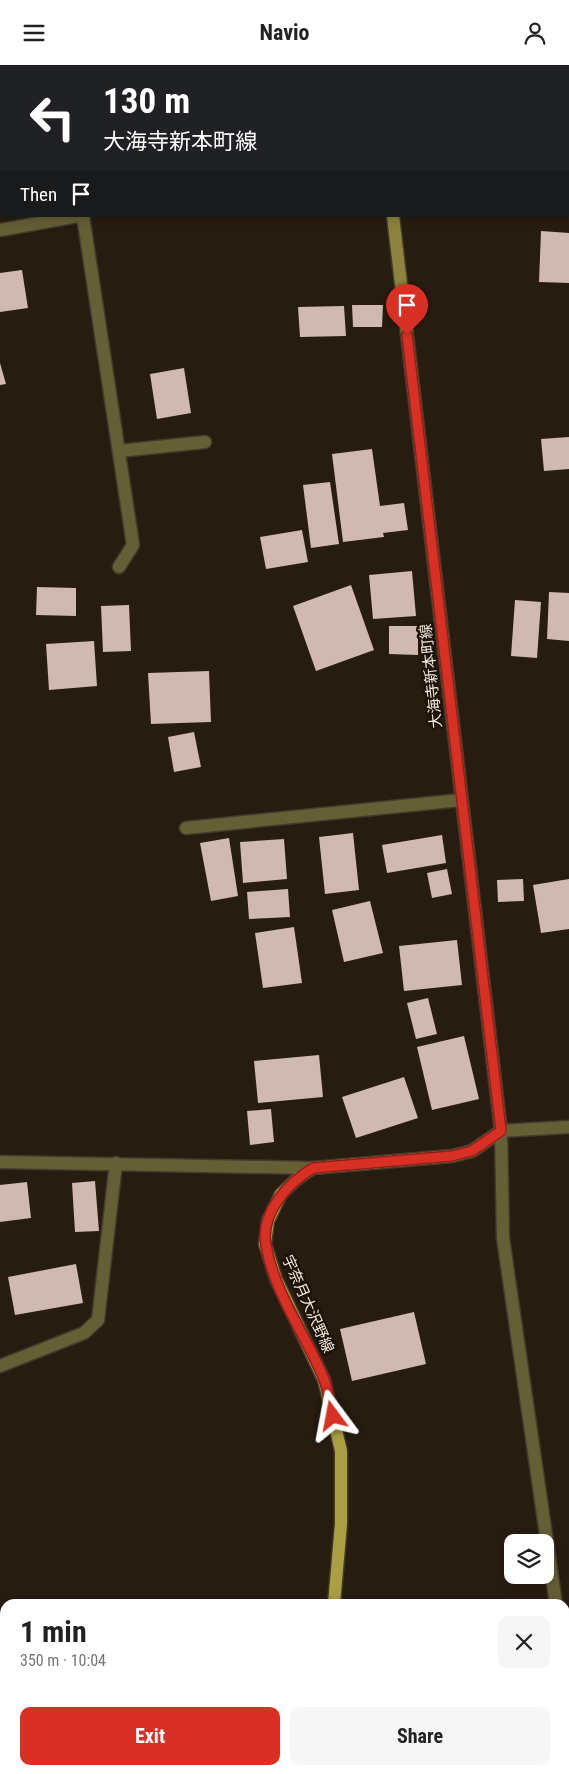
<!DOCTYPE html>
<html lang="en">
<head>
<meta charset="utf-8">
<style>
	body { margin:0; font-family:"Roboto Condensed","Noto Sans JP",sans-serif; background:#f6f6f6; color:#222; height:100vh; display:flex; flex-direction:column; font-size:19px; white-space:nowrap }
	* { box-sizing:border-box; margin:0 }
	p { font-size:16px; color:#767676 }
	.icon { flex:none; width:28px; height:28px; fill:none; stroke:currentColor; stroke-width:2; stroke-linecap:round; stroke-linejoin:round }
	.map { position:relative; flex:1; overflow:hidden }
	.details { position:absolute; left:0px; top:1534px; width:570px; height:176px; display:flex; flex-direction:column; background:#fff; border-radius:15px 15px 0 0; box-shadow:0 2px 12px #0003 }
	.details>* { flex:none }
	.banner { position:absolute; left:0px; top:0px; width:570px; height:152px; box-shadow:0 2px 12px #0003; background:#202124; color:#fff; overflow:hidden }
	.controls { position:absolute; left:504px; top:1469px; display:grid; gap:10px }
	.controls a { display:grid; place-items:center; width:50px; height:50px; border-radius:10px; background:#fff; box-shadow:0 2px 12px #0003; font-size:25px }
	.pin { position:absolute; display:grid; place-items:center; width:42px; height:42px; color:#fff; margin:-51px -21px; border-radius:50% 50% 50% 0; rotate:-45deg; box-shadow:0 0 5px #0007 }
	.pin .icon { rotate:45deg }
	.me { position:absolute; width:55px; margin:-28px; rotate:347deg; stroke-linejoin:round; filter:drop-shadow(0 0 4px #0008) }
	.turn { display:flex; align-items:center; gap:18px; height:105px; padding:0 20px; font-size:22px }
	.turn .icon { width:65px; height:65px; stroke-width:2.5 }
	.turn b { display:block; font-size:35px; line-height:42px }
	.then { display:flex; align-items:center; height:48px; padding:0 20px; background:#0003; gap:10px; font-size:19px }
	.round { display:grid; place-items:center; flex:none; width:52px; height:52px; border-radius:10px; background:#f6f6f6 }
	.overview { display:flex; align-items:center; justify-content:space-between; height:85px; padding:0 20px }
	h1 { font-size:30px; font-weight:700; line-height:38px }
	.action { display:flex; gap:10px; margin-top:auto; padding:10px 20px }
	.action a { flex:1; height:58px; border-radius:10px; background:#d93025; color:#fff; font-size:20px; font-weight:700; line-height:58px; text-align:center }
	.action a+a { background:#f6f6f6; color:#222 }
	header { display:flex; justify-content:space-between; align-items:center; height:65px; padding:0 20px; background:#fff; font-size:22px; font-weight:700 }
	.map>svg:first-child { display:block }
	.building { fill:#cfb9b2 }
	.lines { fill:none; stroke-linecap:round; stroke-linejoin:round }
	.minor-casing { stroke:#43392d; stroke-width:15 }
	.secondary-casing { stroke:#43392d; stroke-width:15 }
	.primary-casing { stroke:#43392d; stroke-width:15 }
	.minor { stroke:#645f35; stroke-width:12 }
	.secondary { stroke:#8c833e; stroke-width:12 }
	.primary { stroke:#ab9f43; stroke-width:12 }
	.route-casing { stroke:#8d1f18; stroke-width:12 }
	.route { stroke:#d93025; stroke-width:9 }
	.labels { text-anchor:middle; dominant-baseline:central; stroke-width:5; stroke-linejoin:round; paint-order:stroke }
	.street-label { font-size:15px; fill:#f1e9e1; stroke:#1d1307 }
</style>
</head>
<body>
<header><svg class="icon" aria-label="menu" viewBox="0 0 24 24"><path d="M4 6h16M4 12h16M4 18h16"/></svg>Navio<svg class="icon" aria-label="person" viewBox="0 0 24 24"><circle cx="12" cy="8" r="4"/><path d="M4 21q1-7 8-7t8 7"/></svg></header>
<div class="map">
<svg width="569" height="1709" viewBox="0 0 569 1709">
	<rect width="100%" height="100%" fill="#271c10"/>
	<path class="building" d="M541,166l28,2v50l-30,-1z
		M22,205l6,38 -28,4v-39z
		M352,240h31l-1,22h-29z
		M344,241l2,30 -46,1 -2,-30z
		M0,298l6,21 -6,1z
		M184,303l7,45 -34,6 -7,-45z
		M569,372v32l-25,2 -3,-32z
		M372,384l8,57 24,-3 4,27 -25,3 1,4 -41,5 -11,-88z
		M330,417l9,62 -28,4 -8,-63z
		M302,465l6,32 -42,7 -6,-32z
		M412,506l4,45 -43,3 -4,-44z
		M351,520l23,65 -58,21 -23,-65z
		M37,522l39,1v28l-40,-1z
		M549,527l20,1v48l-22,-2z
		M515,535l26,2 -4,56 -26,-2z
		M129,540l2,46 -28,1 -2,-46z
		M389,561h29v29l-29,-1z
		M94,576l3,45 -48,4 -3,-46z
		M209,606l2,51 -60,2 -3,-51z
		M194,667l7,35 -27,5 -6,-35z
		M353,768l6,57 -34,4 -6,-57z
		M442,770l4,28 -59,10 -5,-28z
		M229,773l9,58 -27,5 -11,-58z
		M284,774l3,40 -44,4 -3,-41z
		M447,804l5,25 -20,4 -5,-25z
		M523,814l1,22 -26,1 -1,-22z
		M569,814v50l-28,4 -8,-48z
		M288,824l2,28 -41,2 -2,-27z
		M370,836l13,52 -39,9 -12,-52z
		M294,862l8,56 -39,5 -8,-55z
		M457,875l5,45 -58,6 -5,-45z
		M428,933l9,36 -21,5 -9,-36z
		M464,971l15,63 -47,11 -15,-63z
		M319,990l4,42 -65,6 -4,-42z
		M404,1012l14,41 -62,20 -14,-41z
		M271,1044l3,33 -24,3 -3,-34z
		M95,1116l4,50 -24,1 -3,-49z
		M27,1117l4,36 -31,4v-37z
		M76,1199l7,39 -68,12 -7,-38z
		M414,1247l12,52 -74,17 -12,-52z
		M149,1705h37l1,4h-37z"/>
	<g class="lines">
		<defs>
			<path id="minor" d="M83,151l50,329 -14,22
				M0,165l78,-14
				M119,386l86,-9
				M186,763l275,-28
				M0,1097l313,6
				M0,1301l84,-33 14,-13 18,-157
				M556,1539l-53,-366 -2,-107 68,-4
				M565,1598l4,27"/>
			<path id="secondary" d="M377,0v1
				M393,151l108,915"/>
			<path id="primary" d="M334,1539l7,-80v-73l-17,-71 -48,-101 -11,-35 3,-23 13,-27 17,-16 15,-10 139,-12 20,-5 29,-20
				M307,1709l1,-4"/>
		</defs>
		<use href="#minor" class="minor-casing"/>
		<use href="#secondary" class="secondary-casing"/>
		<use href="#primary" class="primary-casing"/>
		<use href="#minor" class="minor"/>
		<use href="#secondary" class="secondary"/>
		<use href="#primary" class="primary"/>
	</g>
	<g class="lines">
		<defs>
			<path id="route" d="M333,1351c-3,-13 -5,-26 -9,-37 -18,-44 -50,-86 -58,-134 -6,-32 22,-62 47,-77l139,-12 20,-5 29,-20 -94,-796"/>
		</defs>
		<use href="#route" class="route-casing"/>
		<use href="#route" class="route"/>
	</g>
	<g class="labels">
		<g class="street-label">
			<text transform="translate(431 611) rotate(-96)">大海寺新本町線</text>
			<text transform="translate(308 1239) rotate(66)">宇奈月大沢野線</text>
		</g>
	</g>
</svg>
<div class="controls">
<a><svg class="icon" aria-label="layers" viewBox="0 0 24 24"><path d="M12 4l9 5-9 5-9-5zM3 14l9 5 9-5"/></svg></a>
</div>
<div class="pin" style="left:407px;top:270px;background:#d93025"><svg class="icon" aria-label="arrive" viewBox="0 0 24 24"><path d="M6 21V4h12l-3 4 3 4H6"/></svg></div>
<svg class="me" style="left:333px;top:1351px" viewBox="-20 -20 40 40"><path d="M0-17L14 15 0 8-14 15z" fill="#d93025" stroke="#fff" stroke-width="4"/></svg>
<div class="banner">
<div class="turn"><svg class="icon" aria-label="left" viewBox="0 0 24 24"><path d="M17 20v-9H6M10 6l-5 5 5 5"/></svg><div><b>130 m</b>大海寺新本町線</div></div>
<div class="then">Then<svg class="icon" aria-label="arrive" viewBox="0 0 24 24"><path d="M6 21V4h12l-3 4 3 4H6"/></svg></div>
</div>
<section class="details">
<div class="overview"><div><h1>1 min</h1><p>350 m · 10:04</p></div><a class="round"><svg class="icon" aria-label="close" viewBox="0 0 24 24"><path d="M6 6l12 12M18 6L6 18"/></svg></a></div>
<div class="action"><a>Exit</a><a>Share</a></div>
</section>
</div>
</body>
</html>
